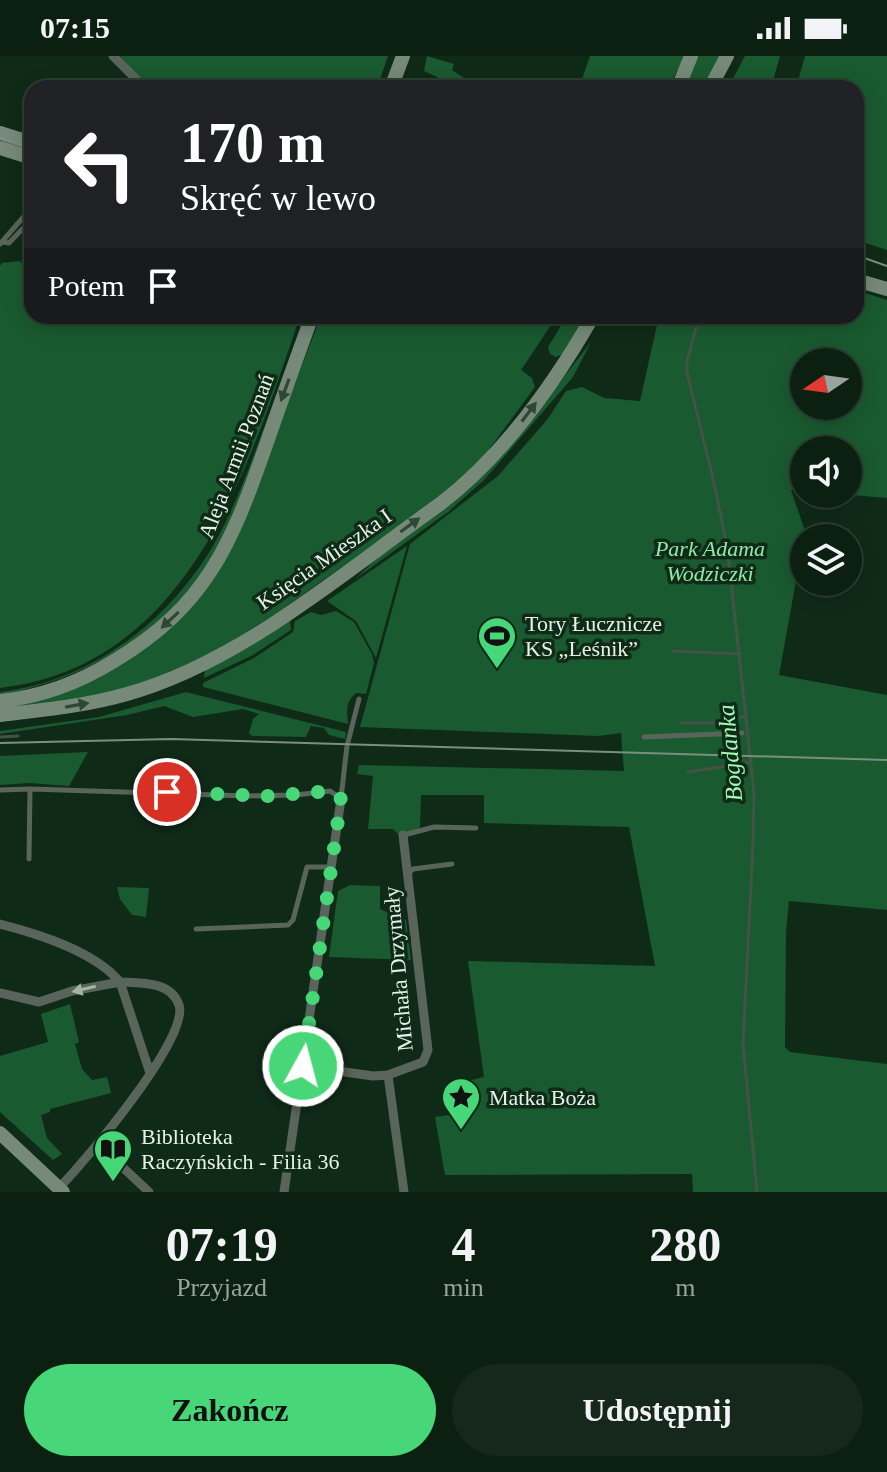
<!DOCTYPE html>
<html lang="pl">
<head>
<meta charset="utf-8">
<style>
	body { margin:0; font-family:Georgia,serif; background:#15281b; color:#f1f3f6; height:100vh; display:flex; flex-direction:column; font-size:30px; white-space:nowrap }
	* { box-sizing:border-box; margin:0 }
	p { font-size:26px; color:#9aa39f }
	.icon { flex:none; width:44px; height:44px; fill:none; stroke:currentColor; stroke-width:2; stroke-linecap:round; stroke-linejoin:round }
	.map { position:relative; height:1136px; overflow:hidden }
	.side { display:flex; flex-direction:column; background:#0c2012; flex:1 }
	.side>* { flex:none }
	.banner { position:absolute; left:24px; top:24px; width:840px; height:244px; border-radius:24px; box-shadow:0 4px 20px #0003,0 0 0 2px #2c3e32; background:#202124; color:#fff; overflow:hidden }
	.needle { width:52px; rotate:257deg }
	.fabs { position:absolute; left:790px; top:292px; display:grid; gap:16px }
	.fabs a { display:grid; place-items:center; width:72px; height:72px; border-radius:50%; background:#0c2012; box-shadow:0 4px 20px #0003,0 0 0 2px #2c3e32; font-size:40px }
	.pin { position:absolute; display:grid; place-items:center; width:68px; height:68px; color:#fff; margin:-34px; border:4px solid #fff; border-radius:50%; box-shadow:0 2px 8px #0007 }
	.me { position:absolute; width:88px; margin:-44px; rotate:7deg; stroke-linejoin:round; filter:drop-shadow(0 0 6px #0008) }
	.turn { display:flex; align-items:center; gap:28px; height:168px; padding:0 24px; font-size:36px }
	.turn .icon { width:104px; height:104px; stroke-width:2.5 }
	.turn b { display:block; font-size:56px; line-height:68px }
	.then { display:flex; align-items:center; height:76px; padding:0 24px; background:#0003; gap:16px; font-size:30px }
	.eta { display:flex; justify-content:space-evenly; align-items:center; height:136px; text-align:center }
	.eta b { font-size:48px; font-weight:700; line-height:56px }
	.cta { display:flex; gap:16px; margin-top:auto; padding:16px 24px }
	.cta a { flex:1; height:92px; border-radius:48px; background:#47d779; color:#111; font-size:32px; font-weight:700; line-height:92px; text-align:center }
	.cta a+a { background:#15281b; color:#f1f3f6 }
	.status { display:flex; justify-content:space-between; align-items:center; height:56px; padding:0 40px; background:#0c2012; direction:ltr }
	.status svg { height:22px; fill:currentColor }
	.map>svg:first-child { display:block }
	.green { fill:#1a5a30; fill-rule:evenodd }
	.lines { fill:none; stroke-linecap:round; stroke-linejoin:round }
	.stream { stroke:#445347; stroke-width:3 }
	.lane { stroke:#59655b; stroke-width:5 }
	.street { stroke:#59655b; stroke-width:9 }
	.secondary { stroke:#778a7a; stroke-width:14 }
	.tram { stroke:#7b8f80; stroke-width:2 }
	.oneway { fill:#2f4735 }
	.oneway2 { fill:#a5b3a7 }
	.route { stroke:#47d779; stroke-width:14; stroke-dasharray:0 25.2 }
	.labels { text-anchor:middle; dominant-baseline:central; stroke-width:7; stroke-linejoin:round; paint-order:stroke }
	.street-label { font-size:22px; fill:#e4f3e6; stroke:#102a18 }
	.park-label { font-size:22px; font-style:italic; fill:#90e9a7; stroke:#102a18 }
	.poi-label { font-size:22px; fill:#e4f3e6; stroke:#102a18; text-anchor:start }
	.water-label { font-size:24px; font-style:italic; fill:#a0f9b6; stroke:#102a18 }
</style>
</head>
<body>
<div class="status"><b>07:15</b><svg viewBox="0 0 49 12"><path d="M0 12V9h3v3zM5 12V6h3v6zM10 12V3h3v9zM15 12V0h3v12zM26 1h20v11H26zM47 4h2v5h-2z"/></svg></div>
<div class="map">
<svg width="887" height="1136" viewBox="0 0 887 1136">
	<rect width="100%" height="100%" fill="#102a18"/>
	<path class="green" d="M120,0h268l-11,32h-229z
		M427,0l27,8 -2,6 27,18h-31l-7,-9 -17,-8z
		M590,0h95l-17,32h-89z
		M698,0h23l-16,32h-21z
		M745,0h35l-9,32h-43z
		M805,0h82v194l-31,-10v-152h-60z
		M19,205l7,5 6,-1v51h268c-52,154 -111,350 -300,372v-422l2,-3z
		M856,234l31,10v198l-47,-4h8v-44h-44v41l-13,-1 14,41 -26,144 108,20v215l-98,-9 -3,31 -1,115 5,5 97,12v128h-194l-1,-18 -247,1 -10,-58 35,-5 -3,-31 17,-4 -16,-116 187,5 -26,-139 -145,-4v-28h-63l-1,32 -8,6 -13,2 -6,-6h-25l5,-53 -16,-2 2,-9 265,6 -3,-38 -22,3 -239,-9 50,-183 88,-68 49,-56 19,-29 16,-4 22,11 36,3 19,-85h197zM804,306h44v44h-44z
		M321,260h236l-36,54 11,8 3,9 -53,72 -51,45 -153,108 -63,40 -73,32 -67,17 -75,8v-2l139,-55 94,-108z
		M567,260h19l-23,38 -7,3 -6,-3 -2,-7z
		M591,286l-18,35 -89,103 -36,32 -93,67 187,-174z
		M270,356c-11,33 -20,67 -34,99 -42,103 -129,164 -236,184v-3c93,-11 173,-73 218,-155 21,-39 36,-83 52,-125z
		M407,490l-31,112 -20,-37 -29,-20z
		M336,555l18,11 18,32 2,9 -8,31 -10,-1c-11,9 -9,18 -8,31l-145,-37v-4l51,-25 39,-26 2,-11 16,-9 10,3z
		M290,564l1,10 -38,25 -49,23 1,-8z
		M186,636l160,40 -1,7 -16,-4 -5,-7 -13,-2 -5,11 -54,-1 -3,-3 4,-14 6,-5 -16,-5 -50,8 -29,-11 -37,9 -127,19v-3l99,-14z
		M88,696l-19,34 -40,-3 -29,2v-29z
		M350,829l30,1v23l26,11 5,40 -82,-3 9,-66z
		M117,831l32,1 -3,29 -14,-2 -12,-16z
		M70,948l9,38 -4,2 7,25 10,11 15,-3 4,16 -61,16v3l-9,3 6,23 15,16 -9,6 -53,-48v-56l48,-14 -7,-28z"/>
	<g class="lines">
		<path class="stream" d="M699,260l-12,46v11l25,101 15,71 27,247 -1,53 -10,199 14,148
			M673,595l67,3
			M681,667h49l16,-8
			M0,681l18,-1
			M688,716l63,-10"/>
		<path class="lane" d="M3,186l6,1 23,-24
			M0,188l32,-37
			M644,681l98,-4
			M30,733l218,7 48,-1 34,-4 10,7
			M0,734l30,-1 -1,70
			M341,742l6,-52 12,-47
			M404,779l30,-8 42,1
			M409,817l4,-4 39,-5
			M196,873l92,-4 5,-5 14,-53h24"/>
		<path class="street" d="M113,0l32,32
			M403,779l25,215 -5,12 -35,13 16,117
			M0,868c39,10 94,27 120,58 21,1 51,-1 59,23 11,33 -95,157 -120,183
			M0,937l39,9 33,-11 48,-9 30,91
			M303,1010l70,10 15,-1
			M99,1089l50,47
			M284,1136l57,-393"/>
		<path class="secondary" d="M391,32l12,-32
			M678,32l13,-32
			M710,32l17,-32
			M0,77l32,10
			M0,92l32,10
			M856,224l31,9
			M0,645c40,-4 80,-19 114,-40 92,-55 117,-116 151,-213 15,-44 31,-88 47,-132
			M0,659c43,-5 85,-9 127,-21 114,-32 217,-122 313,-190 64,-49 113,-118 153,-188
			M0,1077l63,59"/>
		<path class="tram" d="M0,82l32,10
			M856,199l31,11
			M0,687l171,-4 716,21"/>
	</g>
	<defs><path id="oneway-solid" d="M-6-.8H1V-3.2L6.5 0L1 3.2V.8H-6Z" transform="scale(2)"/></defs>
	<g class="oneway">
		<use href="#oneway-solid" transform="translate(285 334) rotate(110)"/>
		<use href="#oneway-solid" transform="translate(529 356) rotate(-53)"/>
		<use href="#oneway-solid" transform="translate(410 469) rotate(-36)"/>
		<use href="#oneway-solid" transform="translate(170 564) rotate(137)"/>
		<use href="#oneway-solid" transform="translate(77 649) rotate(-10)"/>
	</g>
	<use class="oneway2" href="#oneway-solid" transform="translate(84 933) rotate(167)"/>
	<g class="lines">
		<path class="route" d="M167,736l100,4 63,-5 11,8 -38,267"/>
	</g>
	<defs>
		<symbol id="stadium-pin" viewBox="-11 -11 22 30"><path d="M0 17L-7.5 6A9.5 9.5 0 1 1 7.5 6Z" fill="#47d779" stroke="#102a18"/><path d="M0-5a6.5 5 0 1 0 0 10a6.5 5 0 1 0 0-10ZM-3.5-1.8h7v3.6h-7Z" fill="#111"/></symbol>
		<symbol id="sight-pin" viewBox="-11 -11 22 30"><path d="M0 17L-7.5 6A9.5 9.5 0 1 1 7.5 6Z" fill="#47d779" stroke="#102a18"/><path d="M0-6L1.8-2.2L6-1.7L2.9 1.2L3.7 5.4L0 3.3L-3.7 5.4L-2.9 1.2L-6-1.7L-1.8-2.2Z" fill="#111"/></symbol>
		<symbol id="library-pin" viewBox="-11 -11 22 30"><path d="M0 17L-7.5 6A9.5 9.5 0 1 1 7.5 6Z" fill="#47d779" stroke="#102a18"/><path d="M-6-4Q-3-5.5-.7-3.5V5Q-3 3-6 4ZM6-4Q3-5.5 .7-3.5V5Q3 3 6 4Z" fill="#111"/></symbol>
	</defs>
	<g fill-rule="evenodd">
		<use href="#stadium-pin" x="475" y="558" width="44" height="60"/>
		<use href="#sight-pin" x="439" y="1019" width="44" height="60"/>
		<use href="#library-pin" x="91" y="1071" width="44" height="60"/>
	</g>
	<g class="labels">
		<g class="street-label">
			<text transform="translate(236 400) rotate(-69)">Aleja Armii Poznań</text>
			<text transform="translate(324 503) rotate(-35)">Księcia Mieszka I</text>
			<text transform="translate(398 913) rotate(-95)">Michała Drzymały</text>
		</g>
		<g class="park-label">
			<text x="710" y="492">Park Adama<tspan x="710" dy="25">Wodziczki</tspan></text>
		</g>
		<g class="poi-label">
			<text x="525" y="567">Tory Łucznicze<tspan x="525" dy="25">KS „Leśnik”</tspan></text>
			<text x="489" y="1041">Matka Boża</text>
			<text x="141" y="1080">Biblioteka<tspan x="141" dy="25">Raczyńskich - Filia 36</tspan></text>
		</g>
		<g class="water-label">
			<text transform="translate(730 697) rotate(-95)">Bogdanka</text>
		</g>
	</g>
</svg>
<div class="fabs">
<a><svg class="needle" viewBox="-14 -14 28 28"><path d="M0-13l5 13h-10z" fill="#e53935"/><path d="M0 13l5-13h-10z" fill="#9aa39f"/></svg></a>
<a><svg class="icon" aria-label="sound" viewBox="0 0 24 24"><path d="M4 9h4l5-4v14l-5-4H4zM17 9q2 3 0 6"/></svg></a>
<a><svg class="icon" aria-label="layers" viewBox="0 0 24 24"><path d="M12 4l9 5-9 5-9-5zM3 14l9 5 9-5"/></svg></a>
</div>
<div class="pin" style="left:167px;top:736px;background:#d93025"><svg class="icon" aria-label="arrive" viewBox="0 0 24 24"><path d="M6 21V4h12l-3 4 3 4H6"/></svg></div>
<svg class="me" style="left:303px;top:1010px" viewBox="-20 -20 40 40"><circle r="17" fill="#47d779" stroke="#fff" stroke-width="3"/><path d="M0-11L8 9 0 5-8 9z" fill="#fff"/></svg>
<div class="banner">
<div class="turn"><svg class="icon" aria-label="left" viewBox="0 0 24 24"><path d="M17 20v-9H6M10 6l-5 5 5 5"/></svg><div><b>170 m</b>Skręć w lewo</div></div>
<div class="then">Potem<svg class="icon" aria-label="arrive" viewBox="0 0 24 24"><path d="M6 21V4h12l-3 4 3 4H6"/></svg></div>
</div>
</div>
<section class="side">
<div class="eta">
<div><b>07:19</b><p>Przyjazd</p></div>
<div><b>4</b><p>min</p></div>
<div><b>280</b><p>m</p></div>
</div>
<div class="cta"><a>Zakończ</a><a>Udostępnij</a></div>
</section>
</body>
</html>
